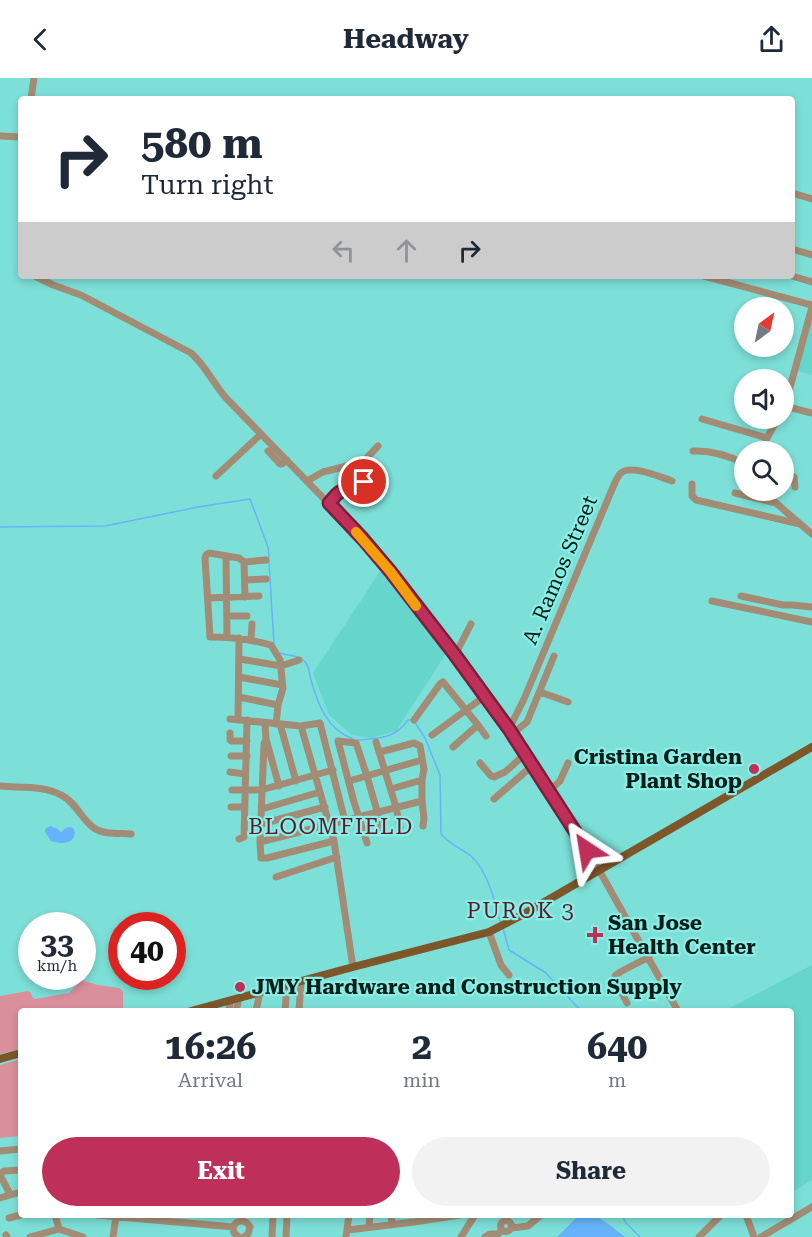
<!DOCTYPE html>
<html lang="en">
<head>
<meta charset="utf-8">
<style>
	body { margin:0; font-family:"Roboto Serif",serif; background:#f2f2f3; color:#1f2937; height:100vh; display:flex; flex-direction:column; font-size:22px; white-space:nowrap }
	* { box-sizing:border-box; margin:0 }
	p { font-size:20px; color:#747a83 }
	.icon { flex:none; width:33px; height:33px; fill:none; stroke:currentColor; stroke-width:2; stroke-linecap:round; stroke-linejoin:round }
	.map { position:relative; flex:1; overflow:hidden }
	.side { position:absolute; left:18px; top:930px; width:776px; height:210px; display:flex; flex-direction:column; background:#fff; border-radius:6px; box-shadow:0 3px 9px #0003 }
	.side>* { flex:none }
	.banner { position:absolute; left:18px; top:18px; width:777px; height:183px; border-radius:6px; box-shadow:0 3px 9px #0003; background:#fff; color:#1f2937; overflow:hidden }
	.needle { width:39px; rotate:33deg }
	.tools { position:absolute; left:734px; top:219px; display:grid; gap:12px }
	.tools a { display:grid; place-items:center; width:60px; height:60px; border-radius:50%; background:#fff; box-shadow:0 3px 9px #0003; font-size:30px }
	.speed { position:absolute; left:18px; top:834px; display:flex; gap:12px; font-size:30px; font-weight:700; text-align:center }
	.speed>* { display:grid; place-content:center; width:78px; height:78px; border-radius:50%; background:#fff; box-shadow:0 3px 9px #0003; line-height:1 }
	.speed small { font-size:15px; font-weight:400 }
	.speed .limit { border:9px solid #d22; background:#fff; color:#111 }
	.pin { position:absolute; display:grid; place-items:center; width:51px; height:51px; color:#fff; margin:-26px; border:3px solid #fff; border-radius:50%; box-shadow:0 2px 6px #0007 }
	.me { position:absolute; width:66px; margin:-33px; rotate:327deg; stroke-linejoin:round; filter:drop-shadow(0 0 4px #0008) }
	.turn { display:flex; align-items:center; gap:21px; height:126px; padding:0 24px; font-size:27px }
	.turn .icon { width:78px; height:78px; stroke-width:2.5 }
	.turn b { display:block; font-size:42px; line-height:51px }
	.lanes { display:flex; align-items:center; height:57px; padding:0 24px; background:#0003; justify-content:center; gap:30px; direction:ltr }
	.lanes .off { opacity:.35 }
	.eta { display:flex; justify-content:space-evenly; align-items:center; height:102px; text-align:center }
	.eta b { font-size:36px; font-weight:700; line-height:42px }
	.action { display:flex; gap:12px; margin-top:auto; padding:12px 24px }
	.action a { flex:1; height:69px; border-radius:36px; background:#be2f5a; color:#fff; font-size:24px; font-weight:700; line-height:69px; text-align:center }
	.action a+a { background:#f2f2f3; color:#1f2937 }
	header { display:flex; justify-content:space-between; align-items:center; height:78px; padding:0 24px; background:#fff; font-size:27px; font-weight:700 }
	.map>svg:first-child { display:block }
	.built { fill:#66d5cc }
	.green { fill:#da8f9c }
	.water { fill:#67b3fb }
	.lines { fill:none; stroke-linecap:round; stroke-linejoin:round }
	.stream { stroke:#67b3fb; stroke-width:1.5 }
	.minor { stroke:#a38c75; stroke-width:7 }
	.major { stroke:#7d5629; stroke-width:8 }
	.route-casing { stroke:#7c1f3a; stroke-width:15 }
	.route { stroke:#be2f5a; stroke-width:10 }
	.slow { stroke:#f59e0b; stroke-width:10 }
	.poi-dot { fill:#be2f5a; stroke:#8aeee5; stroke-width:2 }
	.labels { text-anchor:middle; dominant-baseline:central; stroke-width:4.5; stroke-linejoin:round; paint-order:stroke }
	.street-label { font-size:21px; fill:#001d1a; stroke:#8aeee5 }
	.poi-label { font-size:21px; font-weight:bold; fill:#001d1a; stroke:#8aeee5; text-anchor:start }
	.neighbourhood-label { font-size:22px; letter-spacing:1.5px; fill:#5e192c; stroke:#8aeee5 }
</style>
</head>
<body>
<header><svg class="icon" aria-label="back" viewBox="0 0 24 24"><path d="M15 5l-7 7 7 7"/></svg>Headway<svg class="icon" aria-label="share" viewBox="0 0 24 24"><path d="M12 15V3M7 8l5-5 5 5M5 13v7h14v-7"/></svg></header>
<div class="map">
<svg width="812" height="1159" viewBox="0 0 812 1159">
	<rect width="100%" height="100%" fill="#7de0d8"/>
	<path class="built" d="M812,239v58l-14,-4z
		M381,492l35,38 31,44 -51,79 -25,7 -19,-3 -23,-20 -16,-42z
		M812,887v215l-21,13 -1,-182h-66z"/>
	<path class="green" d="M81,902l17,5 21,3 4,4v19h-102v38l-21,5v-58l28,-5 3,2 1,4 3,2 34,-6z
		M21,981v77l-21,2v-73z"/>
	<path class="water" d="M50,748l6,2 5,4c3,-2 5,-5 8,-5 10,-1 9,23 -18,14l-6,-9v-3z
		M579,1137h16l16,11 14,11h-68z"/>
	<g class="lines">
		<path class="stream" d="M0,449l105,-1 93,-19 52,-8 18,48 1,10
			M269,484l5,82
			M279,575l19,4
			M302,581c7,5 7,13 9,21 7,25 16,49 42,59
			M416,646l9,14 15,37 1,59c8,10 20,14 30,22 16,14 24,45 29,65
			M358,662c21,-2 37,-1 50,-20h4
			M503,850l6,22 37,23 35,38
			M622,1137l4,8 14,14"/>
		<path class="minor" d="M31,21l3,-21
			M0,58l21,1
			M792,115l20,6
			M792,171l20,6
			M35,198l18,9 28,10 110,58c15,13 23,32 36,46l136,140 30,36 62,80 57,79 87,136 79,141
			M704,198l108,29
			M792,198l20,6
			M784,328l28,7
			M783,330l8,-24 21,-77
			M702,341l65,19
			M268,373l12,13h2l5,-4
			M693,373c17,-1 36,5 51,12
			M763,374l4,-14 11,-20
			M783,396l11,3 1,10
			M216,398l45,-42
			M307,403l16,-9 40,-10 15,-16
			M692,406v12l4,4 104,24
			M764,412l12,13 36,31
			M735,415l41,10
			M329,425c4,-4 9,-11 15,-13 10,-3 15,2 20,-10
			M226,479l1,80
			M266,482l-22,2 -5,-4 -30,-5 -3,2 -1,3 5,79c21,0 40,2 61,8l9,15 3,28 -5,17 -2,19
			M244,484l1,35
			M245,502l21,-1
			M741,518l42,9h9l20,2
			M208,520l51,-2
			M712,523l100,21
			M227,538h20
			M251,561l1,-15
			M455,577l16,-31
			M240,581l41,7 18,-6
			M239,599l43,8
			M540,614l28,10
			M239,619l39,8
			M230,641l71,7 19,-3 25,98
			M238,642l1,-82
			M414,642l26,-36 3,-2 35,43 8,11
			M265,645l1,16 13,47
			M280,646l16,57
			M301,648l33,115 19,126
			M509,651l15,-30 89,-212c2,-4 4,-10 7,-13 9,-11 40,3 52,7
			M230,655v7l2,1h15
			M512,656l15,-12 27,-66
			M432,657l53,-39
			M266,661l-2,5 -4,98 1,16h6l67,-17
			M376,664l20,65 4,20
			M453,669l25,-22
			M380,674l34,-9 6,3 4,23 -2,11v21l2,17 -1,8
			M231,678h16
			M480,685l11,13 3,1 11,-5 20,-18
			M230,694l15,2
			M349,703l73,-21
			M0,708c19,2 44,-1 61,9 15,7 20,24 33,33 10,7 26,5 37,6
			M391,711l31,-9
			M232,712h29l72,-20
			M549,713l11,-10 8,-18
			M494,721l39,-34
			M231,729h14
			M262,731l58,-17
			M261,746l64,-17
			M239,761l5,-2 3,-117
			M260,764l162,-41
			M367,765l-13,-41 -16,-61 18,2 11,33 16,56
			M276,799l61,-20
			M489,854l12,33 8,10
			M627,925l-11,-21 -1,-6 5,-4 29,-15
			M229,933l1,-10
			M236,933l3,-13
			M256,933l4,-19
			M285,933l1,-13v-13
			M299,933l2,-30
			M0,1073l21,-2
			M10,1116l-9,-17v-4l3,-2 17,-1
			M0,1120l21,-6
			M55,1137l4,14
			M97,1137l136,12
			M746,1137l8,22
			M9,1140l12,-3
			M500.5 1148a5.5 5.5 0 1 1 11 0a5.5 5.5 0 1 1-11 0Z
			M391,1147l1,-10
			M369,1149l1,-12
			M512,1150l16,-2 13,-11
			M348,1152l66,-8 46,-7
			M6,1157l1,2
			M30,1159l29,-8 24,8
			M113,1159l3,-20
			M239,1159l-5,-4 -1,-6c4,-8 13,-8 17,0l-2,7 -4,3
			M272,1159l1,-22
			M286,1159l1,-22
			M346,1159l3,-22
			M461,1159l14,-22
			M485,1159l5,-3h8l4,-4
			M699,1159l22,-22
			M761,1159l51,-30"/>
		<path class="major" d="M191,933l162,-44 136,-35 33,-17 290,-168
			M0,981l21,-6"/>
	</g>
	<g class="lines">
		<defs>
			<path id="route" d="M364,404c-8,12 -15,4 -24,10 -4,2 -8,8 -11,11l34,36 27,32 65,84 54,74 78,121"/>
		</defs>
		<use href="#route" class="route-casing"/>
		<use href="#route" class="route"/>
		<path class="slow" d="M356,454l34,39 26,35"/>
	</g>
	<g class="poi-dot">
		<circle cx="754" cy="691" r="6"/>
		<path d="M592 848h6v6h6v6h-6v6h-6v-6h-6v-6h6z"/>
		<circle cx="240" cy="909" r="6"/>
	</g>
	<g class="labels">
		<g class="street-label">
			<text transform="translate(560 492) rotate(-67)">A. Ramos Street</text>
		</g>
		<g class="poi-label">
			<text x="742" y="679" text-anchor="end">Cristina Garden<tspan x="742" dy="24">Plant Shop</tspan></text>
			<text x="608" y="845">San Jose<tspan x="608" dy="24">Health Center</tspan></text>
			<text x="252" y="909">JMY Hardware and Construction Supply</text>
		</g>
		<g class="neighbourhood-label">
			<text x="331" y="748">BLOOMFIELD</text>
			<text x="521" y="832">PUROK 3</text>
		</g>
	</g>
</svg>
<div class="tools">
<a><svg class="needle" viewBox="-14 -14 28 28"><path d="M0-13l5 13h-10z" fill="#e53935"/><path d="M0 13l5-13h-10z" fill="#747a83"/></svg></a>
<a><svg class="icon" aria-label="sound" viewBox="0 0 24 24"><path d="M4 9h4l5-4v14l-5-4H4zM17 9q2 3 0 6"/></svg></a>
<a><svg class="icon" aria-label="search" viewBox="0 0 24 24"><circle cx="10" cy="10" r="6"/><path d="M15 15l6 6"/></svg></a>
</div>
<div class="speed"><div>33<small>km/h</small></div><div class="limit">40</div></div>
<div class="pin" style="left:364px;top:404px;background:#d93025"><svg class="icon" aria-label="arrive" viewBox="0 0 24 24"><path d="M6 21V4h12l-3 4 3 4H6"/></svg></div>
<svg class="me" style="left:587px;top:772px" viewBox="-20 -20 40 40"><path d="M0-17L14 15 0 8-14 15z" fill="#be2f5a" stroke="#fff" stroke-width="4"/></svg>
<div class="banner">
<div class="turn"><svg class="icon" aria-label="right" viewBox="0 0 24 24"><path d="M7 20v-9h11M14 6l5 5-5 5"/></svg><div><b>580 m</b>Turn right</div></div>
<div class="lanes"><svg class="icon off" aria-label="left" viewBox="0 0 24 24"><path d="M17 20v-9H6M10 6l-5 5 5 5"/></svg><svg class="icon off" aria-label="ahead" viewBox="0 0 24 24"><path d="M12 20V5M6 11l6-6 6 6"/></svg><svg class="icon" aria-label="right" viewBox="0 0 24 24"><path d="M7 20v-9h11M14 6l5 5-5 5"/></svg></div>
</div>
<section class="side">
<div class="eta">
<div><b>16:26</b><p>Arrival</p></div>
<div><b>2</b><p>min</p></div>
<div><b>640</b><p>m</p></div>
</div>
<div class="action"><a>Exit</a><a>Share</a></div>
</section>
</div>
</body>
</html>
